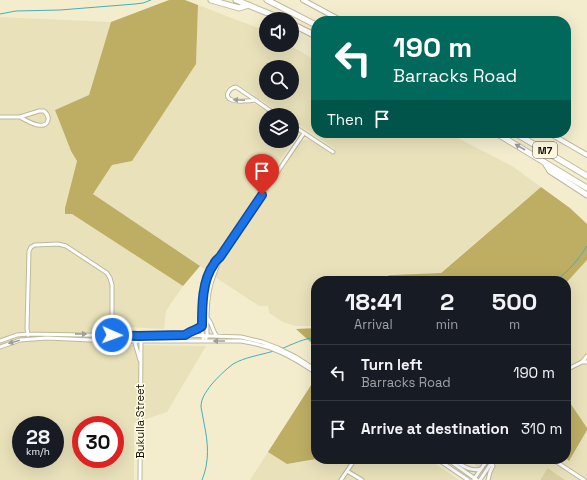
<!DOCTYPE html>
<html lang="en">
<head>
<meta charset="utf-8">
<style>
	body { margin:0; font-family:"Space Grotesk",sans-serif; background:#242831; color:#f1f3f6; height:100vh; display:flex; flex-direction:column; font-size:15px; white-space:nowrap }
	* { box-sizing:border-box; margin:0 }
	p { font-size:13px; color:#9ea1a6 }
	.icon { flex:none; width:22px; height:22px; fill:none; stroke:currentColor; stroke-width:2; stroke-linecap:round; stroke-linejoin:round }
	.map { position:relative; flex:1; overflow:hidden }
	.drawer { position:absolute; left:311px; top:276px; width:260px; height:188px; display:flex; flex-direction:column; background:#171b24; border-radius:16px; box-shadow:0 4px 16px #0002 }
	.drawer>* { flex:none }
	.banner { position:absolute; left:311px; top:16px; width:260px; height:122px; border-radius:16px; box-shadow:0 4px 16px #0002; background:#00695c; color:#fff; overflow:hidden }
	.buttons { position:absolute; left:259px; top:12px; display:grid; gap:8px }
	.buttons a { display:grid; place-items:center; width:40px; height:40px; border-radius:50%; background:#171b24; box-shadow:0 4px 16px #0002; font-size:20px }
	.speed { position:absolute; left:12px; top:416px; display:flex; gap:8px; font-size:20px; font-weight:700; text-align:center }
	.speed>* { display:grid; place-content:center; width:52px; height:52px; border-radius:50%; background:#171b24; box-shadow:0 4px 16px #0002; line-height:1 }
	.speed small { font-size:10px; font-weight:400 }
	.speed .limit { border:6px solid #d22; background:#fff; color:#111 }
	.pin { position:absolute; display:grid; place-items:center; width:34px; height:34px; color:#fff; margin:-41px -17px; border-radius:50% 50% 50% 0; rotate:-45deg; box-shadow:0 0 4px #0007 }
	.pin .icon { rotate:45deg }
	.me { position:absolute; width:44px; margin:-22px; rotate:92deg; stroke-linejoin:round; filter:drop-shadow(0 0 3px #0008) }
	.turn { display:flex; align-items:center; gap:14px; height:84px; padding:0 16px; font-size:18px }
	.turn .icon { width:52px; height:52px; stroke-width:2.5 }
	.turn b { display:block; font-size:28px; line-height:34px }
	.then { display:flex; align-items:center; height:38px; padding:0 16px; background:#0003; gap:8px; font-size:15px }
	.eta { display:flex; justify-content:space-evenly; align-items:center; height:68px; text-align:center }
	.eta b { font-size:24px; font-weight:800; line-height:28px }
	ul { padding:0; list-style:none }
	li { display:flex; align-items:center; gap:12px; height:56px; padding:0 16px; border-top:1px solid #363941 }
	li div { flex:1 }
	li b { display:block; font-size:15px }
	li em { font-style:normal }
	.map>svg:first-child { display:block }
	.built { fill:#e8e1ba; fill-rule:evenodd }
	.green { fill:#d9d0a2 }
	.forest { fill:#bdae64 }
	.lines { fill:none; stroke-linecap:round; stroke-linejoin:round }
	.stream { stroke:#46afb8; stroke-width:1 }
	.street-casing { stroke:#beb89b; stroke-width:5 }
	.secondary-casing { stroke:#beb89b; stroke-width:6 }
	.highway-casing { stroke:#beb89b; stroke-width:7 }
	.street { stroke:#fff; stroke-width:3 }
	.secondary { stroke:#fff; stroke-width:4 }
	.highway { stroke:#fff; stroke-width:5 }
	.oneway { fill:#9f9e9b }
	.route-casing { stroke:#114b97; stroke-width:10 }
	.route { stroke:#1a73e8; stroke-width:7 }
	.labels { text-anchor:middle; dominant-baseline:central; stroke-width:3; stroke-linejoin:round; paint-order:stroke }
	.shield { fill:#fffae1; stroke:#575346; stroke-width:1 }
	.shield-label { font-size:10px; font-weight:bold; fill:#0f0c04 }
	.street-label { font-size:11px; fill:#0f0c04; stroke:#fffae1 }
</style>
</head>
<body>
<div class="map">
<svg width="587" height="480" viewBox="0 0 587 480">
	<rect width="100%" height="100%" fill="#f3edce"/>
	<path class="built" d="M198,5l68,26v14h24l26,16v72h132l64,33 29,21 -101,86 -51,1 -9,7h-64v45h-21l-12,-4 -14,-9 -1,-7h-9l-44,-29 4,-10 5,-10 77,-115 4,-3 5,1 21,14 4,-5 -43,-29v-5h-8l-46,-30h-7l-5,4 -1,4v3l2,4 3,2 4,1 11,-1 7,1 5,2 15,10h-6v26h26v-13l3,3 1,4 -1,3 -78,118 -8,16 -116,-78 19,-29 20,-4 61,-93 3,-4zM266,67h26v26h-26z
		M0,17l111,5 -22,73 -34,15 16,41 6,10 -12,47v6h7l111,72 -17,25 -2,18 -36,-2 1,18 77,1 -39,66 -33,11v57h-134zM21,425h34v34h-34zM81,425h34v34h-34z
		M587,260v220h-22l-16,-12 -9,12h-50v-3l-16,-13 -12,-5h104v-176z
		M268,452l19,12 29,-5h112l31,21h-209z"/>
	<path class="green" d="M548,468l17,12h-25z"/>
	<path class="forest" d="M169,0h16l13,5 -2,59 -64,97 -20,4 -19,29 107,72 -17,20 -111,-72h-7v-6l12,-47 -6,-10 -16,-41 34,-15 22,-73z
		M541,187l29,21 17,16v36l-21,23v-2h-185l8,-6 52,-2z
		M316,328v19l-20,-18z
		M313,382l3,2v75l-29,5 -19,-12z
		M566,397l21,31v2l-18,31 -3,-3z"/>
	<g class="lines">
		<path class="stream" d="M0,14l16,-3 44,-1 75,-6 8,-1 8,-3
			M555,281c13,-9 24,-22 32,-35
			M281,349c10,-4 25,-12 35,-11
			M202,480c8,-19 6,-38 2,-57 -1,-5 -2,-11 -3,-16 0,-9 5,-15 10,-22 6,-7 14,-15 22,-21 12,-7 28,-9 41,-13"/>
		<defs>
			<path id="street" d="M256,100c-6,1 -19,2 -24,0 -9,-3 -3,-12 4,-13 14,9 27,19 41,28
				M0,117h20l19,-6h5c7,6 5,16 -6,14 -6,-1 -13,-5 -18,-8
				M292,125l41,27
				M208,319c4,3 4,12 9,17
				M28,335l-1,-7 2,-77 2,-4 4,-2 23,-1 8,2 41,27 3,5 2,7v50
				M185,335c5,-4 12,-5 17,-9
				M203,338c-4,-18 0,-59 11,-74 2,-3 4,-5 6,-7l84,-124
				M206,338l1,-2c0,-15 -1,-32 3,-48 2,-10 7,-20 10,-30
				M0,341l17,-6 11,-1 110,2 47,-1 56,2 21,5 16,6 18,9 20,13
				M136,341l-1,2 5,17
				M0,347l20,-7 27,-2 65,3h129c31,5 49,14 75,32
				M582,362l5,-6
				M566,370l16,-8h5
				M437,459l31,21
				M447,459l30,21
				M452,459c10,6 18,13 29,10
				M552,459l32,21
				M347,471l15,9
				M474,479l14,-20
				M140,480l1,-139
				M341,480l14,-21
				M480,480l14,-21
				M488,480l2,-8 3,-6 -1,-4"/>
			<path id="secondary" d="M303,0l39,21
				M549,133l38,22"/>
			<path id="highway" d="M211,0l28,8 10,-3
				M236,0l46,19
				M267,0l49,25
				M292,24l24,12
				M496,133l91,55
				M515,133l72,43
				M545,163l5,8 37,24"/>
		</defs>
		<use href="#street" class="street-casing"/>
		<use href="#secondary" class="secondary-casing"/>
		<use href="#highway" class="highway-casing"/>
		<use href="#street" class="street"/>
		<use href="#secondary" class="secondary"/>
		<use href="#highway" class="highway"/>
	</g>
	<defs><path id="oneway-solid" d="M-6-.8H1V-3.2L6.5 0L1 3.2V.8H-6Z"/></defs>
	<g class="oneway">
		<use href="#oneway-solid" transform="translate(239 100) rotate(-178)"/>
		<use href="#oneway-solid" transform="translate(520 147) rotate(-150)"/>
		<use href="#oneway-solid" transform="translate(81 334) rotate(1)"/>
		<use href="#oneway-solid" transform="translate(219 341) rotate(180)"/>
		<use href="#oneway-solid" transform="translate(14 342) rotate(164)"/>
	</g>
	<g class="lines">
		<defs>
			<path id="route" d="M112,335l26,1 47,-1c5,-4 12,-5 17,-9 0,-20 0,-46 12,-62 1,-3 4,-5 6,-7l42,-62"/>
		</defs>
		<use href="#route" class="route-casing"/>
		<use href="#route" class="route"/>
	</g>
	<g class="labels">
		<rect class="shield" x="533" y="142" width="24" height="16" rx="3"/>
		<g class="shield-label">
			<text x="545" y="150">M7</text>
		</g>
		<g class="street-label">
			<text transform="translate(140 421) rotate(-90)">Bukulla Street</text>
		</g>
	</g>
</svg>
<div class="buttons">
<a><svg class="icon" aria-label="sound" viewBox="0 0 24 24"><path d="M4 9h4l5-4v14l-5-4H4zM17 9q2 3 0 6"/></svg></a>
<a><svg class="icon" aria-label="search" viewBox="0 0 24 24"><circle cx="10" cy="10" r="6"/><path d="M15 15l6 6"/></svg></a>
<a><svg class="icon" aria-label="layers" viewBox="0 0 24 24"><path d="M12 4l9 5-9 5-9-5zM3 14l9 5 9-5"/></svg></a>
</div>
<div class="speed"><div>28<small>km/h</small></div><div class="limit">30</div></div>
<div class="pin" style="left:262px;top:195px;background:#d93025"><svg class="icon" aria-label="arrive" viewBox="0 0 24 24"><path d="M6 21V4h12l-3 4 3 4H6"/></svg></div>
<svg class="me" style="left:112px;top:335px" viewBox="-20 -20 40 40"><circle r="17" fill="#1a73e8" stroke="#fff" stroke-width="3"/><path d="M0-11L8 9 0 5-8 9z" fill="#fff"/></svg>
<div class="banner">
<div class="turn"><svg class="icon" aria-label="left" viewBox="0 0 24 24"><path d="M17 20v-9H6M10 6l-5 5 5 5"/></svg><div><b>190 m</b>Barracks Road</div></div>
<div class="then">Then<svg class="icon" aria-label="arrive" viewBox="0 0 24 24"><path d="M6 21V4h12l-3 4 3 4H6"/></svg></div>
</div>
<section class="drawer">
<div class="eta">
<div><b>18:41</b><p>Arrival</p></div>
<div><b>2</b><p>min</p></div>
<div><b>500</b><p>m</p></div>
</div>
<ul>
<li><svg class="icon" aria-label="left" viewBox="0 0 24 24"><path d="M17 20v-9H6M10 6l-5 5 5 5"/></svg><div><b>Turn left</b><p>Barracks Road</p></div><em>190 m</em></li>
<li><svg class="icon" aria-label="arrive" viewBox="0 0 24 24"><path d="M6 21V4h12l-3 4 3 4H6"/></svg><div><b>Arrive at destination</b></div><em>310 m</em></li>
</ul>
</section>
</div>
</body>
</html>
